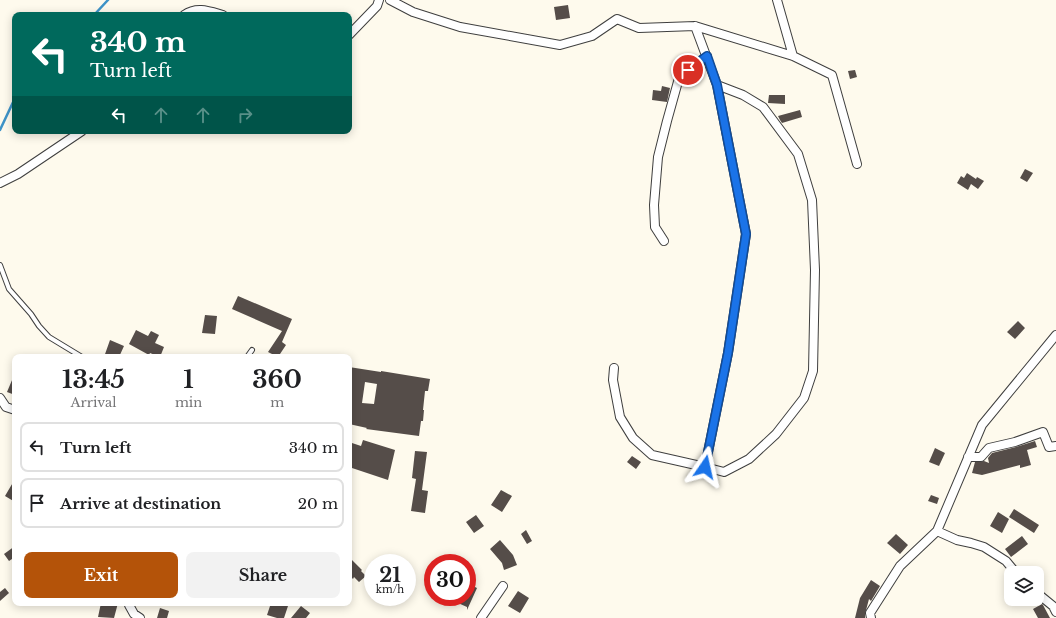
<!DOCTYPE html>
<html lang="en">
<head>
<meta charset="utf-8">
<style>
	body { margin:0; font-family:"Libre Baskerville",serif; background:#f2f2f2; color:#202124; height:100vh; display:flex; flex-direction:column; font-size:15px; white-space:nowrap }
	* { box-sizing:border-box; margin:0 }
	p { font-size:13px; color:#757577 }
	.icon { flex:none; width:22px; height:22px; fill:none; stroke:currentColor; stroke-width:2; stroke-linecap:round; stroke-linejoin:round }
	.map { position:relative; flex:1; overflow:hidden }
	.panel { position:absolute; left:12px; top:354px; width:340px; height:252px; display:flex; flex-direction:column; background:#fff; border-radius:8px; box-shadow:0 2px 10px #0003 }
	.panel>* { flex:none }
	.guide { position:absolute; left:12px; top:12px; width:340px; height:122px; border-radius:8px; box-shadow:0 2px 10px #0003; background:#00695c; color:#fff; overflow:hidden }
	.controls { position:absolute; left:1004px; top:566px; display:grid; gap:8px }
	.controls a { display:grid; place-items:center; width:40px; height:40px; border-radius:8px; background:#fff; box-shadow:0 2px 10px #0003; font-size:20px }
	.speed { position:absolute; left:364px; top:554px; display:flex; gap:8px; font-size:20px; font-weight:700; text-align:center }
	.speed>* { display:grid; place-content:center; width:52px; height:52px; border-radius:50%; background:#fff; box-shadow:0 2px 10px #0003; line-height:1 }
	.speed small { font-size:10px; font-weight:400 }
	.speed .limit { border:6px solid #d22; background:#fff; color:#111 }
	.pin { position:absolute; display:grid; place-items:center; width:34px; height:34px; color:#fff; margin:-17px; border:2px solid #fff; border-radius:50%; box-shadow:0 1px 4px #0007 }
	.me { position:absolute; width:44px; margin:-22px; rotate:11deg; stroke-linejoin:round; filter:drop-shadow(0 0 3px #0008) }
	.turn { display:flex; align-items:center; gap:14px; height:84px; padding:0 12px; font-size:18px }
	.turn .icon { width:52px; height:52px; stroke-width:2.5 }
	.turn b { display:block; font-size:28px; line-height:34px }
	.lanes { display:flex; align-items:center; height:38px; padding:0 12px; background:#0003; justify-content:center; gap:20px; direction:ltr }
	.lanes .off { opacity:.35 }
	.eta { display:flex; justify-content:space-evenly; align-items:center; height:68px; text-align:center }
	.eta b { font-size:24px; font-weight:700; line-height:28px }
	.button { display:flex; gap:8px; margin-top:auto; padding:8px 12px }
	.button a { flex:1; height:46px; border-radius:8px; background:#b45309; color:#fff; font-size:16px; font-weight:700; line-height:46px; text-align:center }
	.button a+a { background:#f2f2f2; color:#202124 }
	ul { padding:0; list-style:none }
	li { display:flex; align-items:center; gap:12px; height:50px; margin:0 8px 6px; padding:0 4px; border:2px solid #e0e0e0; border-radius:8px }
	li div { flex:1 }
	li b { display:block; font-size:15px }
	li em { font-style:normal }
	.map>svg:first-child { display:block }
	.lines { fill:none; stroke-linecap:round; stroke-linejoin:round }
	.stream { stroke:#3e93c7; stroke-width:2.5 }
	.building { fill:#554d49; fill-rule:evenodd }
	.lane-casing { stroke:#3f3f3f; stroke-width:6 }
	.street-casing { stroke:#3f3f3f; stroke-width:10 }
	.lane { stroke:#fff; stroke-width:4 }
	.street { stroke:#fff; stroke-width:8 }
	.route-casing { stroke:#114b97; stroke-width:10 }
	.route { stroke:#1a73e8; stroke-width:7 }
</style>
</head>
<body>
<div class="map">
<svg width="1056" height="618" viewBox="0 0 1056 618">
	<rect width="100%" height="100%" fill="#fefaed"/>
	<g class="lines">
		<path class="stream" d="M94,15l14,-15
			M0,130l15,-32"/>
	</g>
	<path class="building" d="M568,5l2,13 -14,2 -2,-13z
		M855,70l2,7 -7,2 -2,-8z
		M662,86l8,2 -3,14 -15,-2 1,-10 8,1z
		M769,95h16v9l-17,-1z
		M800,110l2,7 -20,6 -2,-3 -2,-4z
		M1025,169l8,4 -6,9 -7,-4z
		M967,173l9,6 1,-2 7,4 -6,8 -7,-5 -3,6 -11,-7 4,-7 3,2z
		M238,296l54,23 -10,23 4,3 -8,12 -10,-5 14,-21 -50,-22z
		M205,315l12,1 -2,18 -13,-1z
		M1018,321l7,7 -10,11 -8,-7z
		M136,330l12,6 3,-5 8,4 -4,8 9,4 -4,10 -10,-4 -1,2 -20,-11z
		M110,340l14,6 -5,11h-15z
		M349,367l32,5v-1l49,8 -2,12h-3l-2,19h1l-1,11h-2l-2,15 -53,-7 1,-1 -18,-4 2,-30h-2zM365,382l12,2 -3,20 -12,-1z
		M15,373v22l-8,-3z
		M363,440l32,10 -7,30 -39,-13v-25l12,4z
		M1035,441l2,6 -10,3 4,15 -11,3v-3l-38,10 -10,-2 3,-11 9,-1 5,2 -1,-5 4,-5 24,-6z
		M935,448l10,5 -6,13 -10,-4z
		M415,451l12,1 -5,38 6,1 -3,22 -14,-2 5,-32 -4,-1z
		M632,456l9,6 -5,7 -9,-7z
		M15,479v23l-10,-6z
		M501,490l11,6 -10,16 -11,-7z
		M931,495l8,3 -2,6 -9,-3z
		M1014,509l25,16 -5,8 -25,-16z
		M998,512l11,7 -7,14 -12,-7z
		M476,515l8,11 -10,7 -8,-11z
		M526,530l6,11 -5,3 -6,-10z
		M896,534l12,11 -8,9 -13,-11z
		M1022,536l6,8 -17,13 -6,-8z
		M500,540l13,15 4,10 -13,5 -2,-7 -12,-14z
		M15,546v11l-6,4 -5,-7z
		M349,557l13,13 -1,1 5,5 -7,6 -5,-5 -1,2 -4,-4z
		M871,580l9,6 -9,15 -2,-2 -4,15v4h-10l5,-20z
		M467,583l10,5 -10,22v-3l-9,-4 3,-6h6z
		M5,588l4,5 -9,8v-9z
		M518,591l11,7 -9,15 -12,-7z
		M101,603h17l-4,15 -16,-1z
		M271,603h18l-5,15h-7l-10,-3z
		M1042,604l1,1 7,13h-12l-5,-9z
		M301,606l9,7 -4,5h-15z
		M160,608l9,3 -2,7h-10z"/>
	<g class="lines">
		<defs>
			<path id="lane" d="M0,265l9,24 22,25 8,12 10,11 33,20
				M247,357l5,-7"/>
			<path id="street" d="M390,0l23,12 47,15 100,18 32,-9 25,-17 22,9 56,-2 98,30 39,19 25,89
				M777,0l16,56
				M184,15c13,-9 25,-4 39,0
				M695,26l22,59 29,149 -18,119 -23,114 19,5 25,-13 27,-25 28,-36 9,-27 2,-101 -3,-70 -14,-46 -35,-47 -20,-12 -26,-10
				M349,35l28,-29 2,-6
				M0,183l18,-9 64,-43
				M664,241l-9,-14 -1,-22 4,-48 9,-36 12,-43 28,-22
				M614,368l-1,12 7,37 13,21 19,17 53,12
				M0,398l6,9 9,3
				M968,457h13l8,-9 26,-6 28,-10 6,15 7,-1
				M937,531l20,9 14,3 13,4 22,14 10,12
				M1037,593l16,13 3,6
				M129,603v2l5,9 6,4
				M481,618l22,-32
				M871,618l-1,-5 30,-47 37,-35 45,-106 74,-90"/>
		</defs>
		<use href="#lane" class="lane-casing"/>
		<use href="#street" class="street-casing"/>
		<use href="#lane" class="lane"/>
		<use href="#street" class="street"/>
	</g>
	<g class="lines">
		<defs>
			<path id="route" d="M688,70l19,-14 10,29 29,149 -18,119 -23,114"/>
		</defs>
		<use href="#route" class="route-casing"/>
		<use href="#route" class="route"/>
	</g>
</svg>
<div class="controls">
<a><svg class="icon" aria-label="layers" viewBox="0 0 24 24"><path d="M12 4l9 5-9 5-9-5zM3 14l9 5 9-5"/></svg></a>
</div>
<div class="speed"><div>21<small>km/h</small></div><div class="limit">30</div></div>
<div class="pin" style="left:688px;top:70px;background:#d93025"><svg class="icon" aria-label="arrive" viewBox="0 0 24 24"><path d="M6 21V4h12l-3 4 3 4H6"/></svg></div>
<svg class="me" style="left:705px;top:467px" viewBox="-20 -20 40 40"><path d="M0-17L14 15 0 8-14 15z" fill="#1a73e8" stroke="#fff" stroke-width="4"/></svg>
<div class="guide">
<div class="turn"><svg class="icon" aria-label="left" viewBox="0 0 24 24"><path d="M17 20v-9H6M10 6l-5 5 5 5"/></svg><div><b>340 m</b>Turn left</div></div>
<div class="lanes"><svg class="icon" aria-label="left" viewBox="0 0 24 24"><path d="M17 20v-9H6M10 6l-5 5 5 5"/></svg><svg class="icon off" aria-label="ahead" viewBox="0 0 24 24"><path d="M12 20V5M6 11l6-6 6 6"/></svg><svg class="icon off" aria-label="ahead" viewBox="0 0 24 24"><path d="M12 20V5M6 11l6-6 6 6"/></svg><svg class="icon off" aria-label="right" viewBox="0 0 24 24"><path d="M7 20v-9h11M14 6l5 5-5 5"/></svg></div>
</div>
<section class="panel">
<div class="eta">
<div><b>13:45</b><p>Arrival</p></div>
<div><b>1</b><p>min</p></div>
<div><b>360</b><p>m</p></div>
</div>
<ul>
<li><svg class="icon" aria-label="left" viewBox="0 0 24 24"><path d="M17 20v-9H6M10 6l-5 5 5 5"/></svg><div><b>Turn left</b></div><em>340 m</em></li>
<li><svg class="icon" aria-label="arrive" viewBox="0 0 24 24"><path d="M6 21V4h12l-3 4 3 4H6"/></svg><div><b>Arrive at destination</b></div><em>20 m</em></li>
</ul>
<div class="button"><a>Exit</a><a>Share</a></div>
</section>
</div>
</body>
</html>
